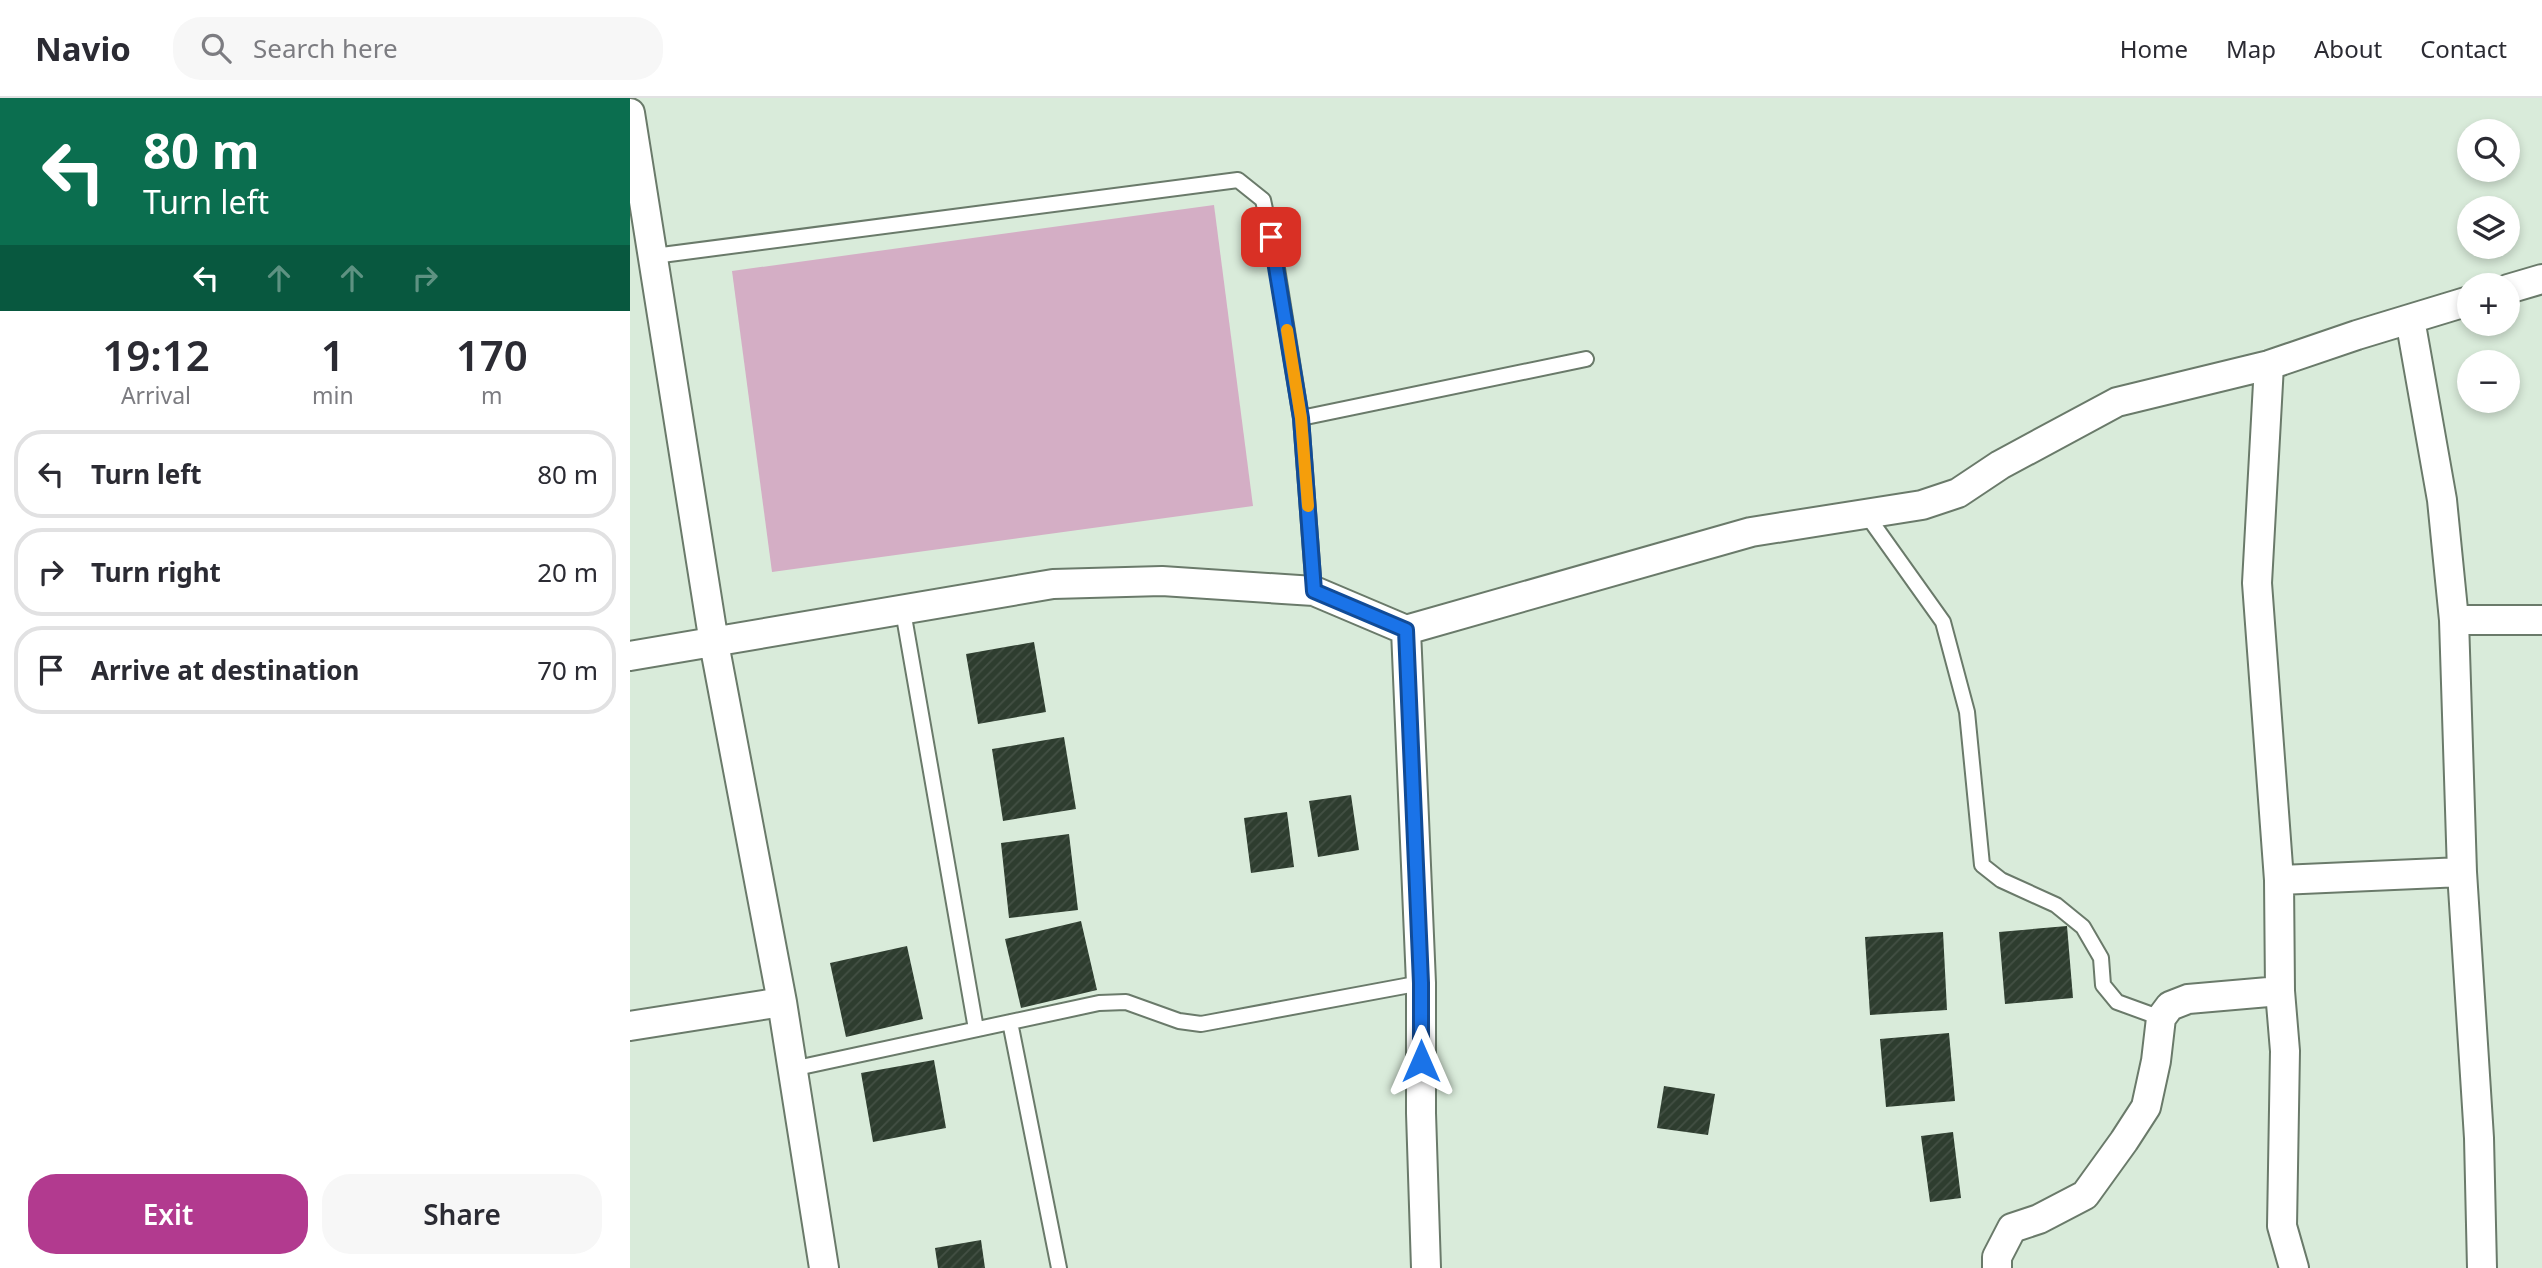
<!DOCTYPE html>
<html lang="en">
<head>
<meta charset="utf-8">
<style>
	body { margin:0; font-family:"Noto Sans",sans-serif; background:#f7f7f7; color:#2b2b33; height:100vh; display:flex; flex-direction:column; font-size:26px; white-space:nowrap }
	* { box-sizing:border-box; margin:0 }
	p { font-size:23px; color:#7c7c81 }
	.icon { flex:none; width:38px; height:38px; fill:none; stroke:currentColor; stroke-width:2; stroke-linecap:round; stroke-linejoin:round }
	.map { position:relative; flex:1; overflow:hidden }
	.sheet { display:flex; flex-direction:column; background:#fff; width:630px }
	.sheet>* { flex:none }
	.top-card { background:#0b6e4f; color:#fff; overflow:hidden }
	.controls { position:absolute; left:1827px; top:21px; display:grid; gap:14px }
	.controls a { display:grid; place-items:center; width:63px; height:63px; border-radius:50%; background:#fff; box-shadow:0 4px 10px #0003; font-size:35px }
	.pin { position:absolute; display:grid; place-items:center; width:60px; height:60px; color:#fff; margin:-30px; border-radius:14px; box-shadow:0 4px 10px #0006 }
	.me { position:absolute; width:77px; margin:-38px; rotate:0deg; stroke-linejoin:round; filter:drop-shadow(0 0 5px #0008) }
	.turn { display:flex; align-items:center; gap:24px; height:147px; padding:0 28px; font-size:32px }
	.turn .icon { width:91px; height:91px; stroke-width:2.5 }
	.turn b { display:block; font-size:49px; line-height:60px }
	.lanes { display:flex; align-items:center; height:66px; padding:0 28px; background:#0003; justify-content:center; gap:35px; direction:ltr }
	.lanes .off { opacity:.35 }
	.eta { display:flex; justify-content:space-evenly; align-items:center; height:119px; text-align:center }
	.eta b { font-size:42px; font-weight:600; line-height:49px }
	.button { display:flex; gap:14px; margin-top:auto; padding:14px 28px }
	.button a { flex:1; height:80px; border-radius:28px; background:#b23a8f; color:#fff; font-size:28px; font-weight:600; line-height:80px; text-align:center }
	.button a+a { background:#f7f7f7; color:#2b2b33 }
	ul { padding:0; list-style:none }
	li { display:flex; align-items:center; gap:21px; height:88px; margin:0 14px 10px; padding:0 14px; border:4px solid #e1e1e2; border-radius:28px }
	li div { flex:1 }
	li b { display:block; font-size:26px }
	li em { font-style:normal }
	header { display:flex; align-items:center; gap:42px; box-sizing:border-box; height:98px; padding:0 35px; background:#fff; border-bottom:2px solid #e1e1e2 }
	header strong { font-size:33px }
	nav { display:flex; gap:38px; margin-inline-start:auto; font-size:24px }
	.search { width:490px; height:63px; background:#f7f7f7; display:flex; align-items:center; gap:18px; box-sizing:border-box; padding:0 24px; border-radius:28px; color:#7c7c81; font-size:26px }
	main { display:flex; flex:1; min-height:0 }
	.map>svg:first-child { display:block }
	.pitch { fill:#d4aec5 }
	.building { fill:url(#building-hatch) }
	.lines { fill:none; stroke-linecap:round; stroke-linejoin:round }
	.lane-casing { stroke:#6a7a6a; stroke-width:18 }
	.street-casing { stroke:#6a7a6a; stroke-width:32 }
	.lane { stroke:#fff; stroke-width:14 }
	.street { stroke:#fff; stroke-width:28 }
	.route-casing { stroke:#114b97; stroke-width:18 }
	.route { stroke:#1a73e8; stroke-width:12 }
	.slow { stroke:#f59e0b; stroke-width:12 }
</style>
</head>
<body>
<header>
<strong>Navio</strong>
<div class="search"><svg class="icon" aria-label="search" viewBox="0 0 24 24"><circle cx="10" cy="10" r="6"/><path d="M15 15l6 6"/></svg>Search here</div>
<nav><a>Home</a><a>Map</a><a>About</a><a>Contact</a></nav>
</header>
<main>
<section class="sheet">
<div class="top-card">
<div class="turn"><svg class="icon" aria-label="left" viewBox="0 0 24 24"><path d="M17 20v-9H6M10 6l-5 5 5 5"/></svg><div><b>80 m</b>Turn left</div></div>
<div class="lanes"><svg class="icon" aria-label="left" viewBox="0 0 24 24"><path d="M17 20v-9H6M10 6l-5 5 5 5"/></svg><svg class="icon off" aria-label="ahead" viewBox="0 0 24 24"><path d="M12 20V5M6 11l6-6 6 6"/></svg><svg class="icon off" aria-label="ahead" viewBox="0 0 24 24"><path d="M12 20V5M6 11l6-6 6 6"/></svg><svg class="icon off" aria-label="right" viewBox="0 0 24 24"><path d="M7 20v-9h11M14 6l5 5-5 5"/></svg></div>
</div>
<div class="eta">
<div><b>19:12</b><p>Arrival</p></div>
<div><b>1</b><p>min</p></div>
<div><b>170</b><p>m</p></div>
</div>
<ul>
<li><svg class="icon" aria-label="left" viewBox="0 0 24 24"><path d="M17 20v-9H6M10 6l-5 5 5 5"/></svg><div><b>Turn left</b></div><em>80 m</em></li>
<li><svg class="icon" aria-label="right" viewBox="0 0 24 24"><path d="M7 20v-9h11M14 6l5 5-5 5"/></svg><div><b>Turn right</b></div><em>20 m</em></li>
<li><svg class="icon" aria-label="arrive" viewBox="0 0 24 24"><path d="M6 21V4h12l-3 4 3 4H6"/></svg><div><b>Arrive at destination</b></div><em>70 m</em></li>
</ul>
<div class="button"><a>Exit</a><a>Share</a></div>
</section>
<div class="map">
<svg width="1912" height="1170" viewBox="0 0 1912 1170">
	<defs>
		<pattern id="building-hatch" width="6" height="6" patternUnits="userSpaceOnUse" patternTransform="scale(1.75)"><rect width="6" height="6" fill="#2e3d2f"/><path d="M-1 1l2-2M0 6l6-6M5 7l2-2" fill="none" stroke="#435044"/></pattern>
	</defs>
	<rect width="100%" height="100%" fill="#d9ebda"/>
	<path class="pitch" d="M584,107l39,301 -481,66 -40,-301z"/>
	<path class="building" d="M404,544l12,70 -68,12 -12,-70z
		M434,639l12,72 -73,12 -11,-72z
		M721,697l8,55 -41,7 -9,-56z
		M657,714l7,55 -43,6 -7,-55z
		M439,736l9,76 -69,8 -8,-75z
		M451,823l16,69 -76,18 -16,-69z
		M1437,828l6,72 -68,6 -6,-72z
		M1313,834l4,78 -77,5 -5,-78z
		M277,848l16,73 -77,18 -16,-74z
		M1319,935l6,68 -69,6 -6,-68z
		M304,962l12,68 -73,14 -12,-69z
		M1034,988l51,8 -7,41 -51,-7z
		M1323,1034l8,66 -31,4 -9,-66z
		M351,1142l4,28h-47l-3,-20z"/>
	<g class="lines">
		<defs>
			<path id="lane" d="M24,158l584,-76 25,20 12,56 26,162 13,173
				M671,320l285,-59
				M1236,416l77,108 24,90 15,153 19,15 55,25 27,22 18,31 2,27 14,17 44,16
				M273,513l73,418
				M380,924l49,246
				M162,971l307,-66 27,-1 53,19 22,3 220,-41"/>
			<path id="street" d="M0,15l84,530 68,359 42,266
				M1878,191l34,-10
				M1780,221l32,181 12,120 8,252 17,266 3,130
				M1639,267l-12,218 22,297 1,111 5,60 -3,175 12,42
				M1824,522h88
				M776,532l15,353v130l5,155
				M0,558l423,-72 109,-3 152,10 92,39 345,-98 171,-27 36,-12 42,-28 117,-63 152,-37 88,-30 112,-34
				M1649,782l183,-8
				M0,928l152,-24
				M1367,1170v-11l15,-29 27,-9 46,-24 39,-54 22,-34 10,-46 5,-43 9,-12 18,-7 92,-8"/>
		</defs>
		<use href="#lane" class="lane-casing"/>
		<use href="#street" class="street-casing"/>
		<use href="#lane" class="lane"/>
		<use href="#street" class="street"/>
	</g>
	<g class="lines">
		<defs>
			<path id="route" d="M641,139l30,181 13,173 92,39 15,353v78"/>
		</defs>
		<use href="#route" class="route-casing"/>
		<use href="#route" class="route"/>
		<path class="slow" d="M657,232l14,88 7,88"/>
	</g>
</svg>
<div class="controls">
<a><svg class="icon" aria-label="search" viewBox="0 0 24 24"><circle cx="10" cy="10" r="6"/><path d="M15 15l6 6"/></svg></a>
<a><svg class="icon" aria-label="layers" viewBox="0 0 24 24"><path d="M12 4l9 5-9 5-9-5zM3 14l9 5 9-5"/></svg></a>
<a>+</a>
<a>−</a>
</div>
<div class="pin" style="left:641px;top:139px;background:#d93025"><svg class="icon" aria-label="arrive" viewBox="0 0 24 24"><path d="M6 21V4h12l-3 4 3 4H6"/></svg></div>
<svg class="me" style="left:791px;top:963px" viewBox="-20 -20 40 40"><path d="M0-17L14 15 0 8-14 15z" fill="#1a73e8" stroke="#fff" stroke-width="4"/></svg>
</div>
</main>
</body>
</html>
